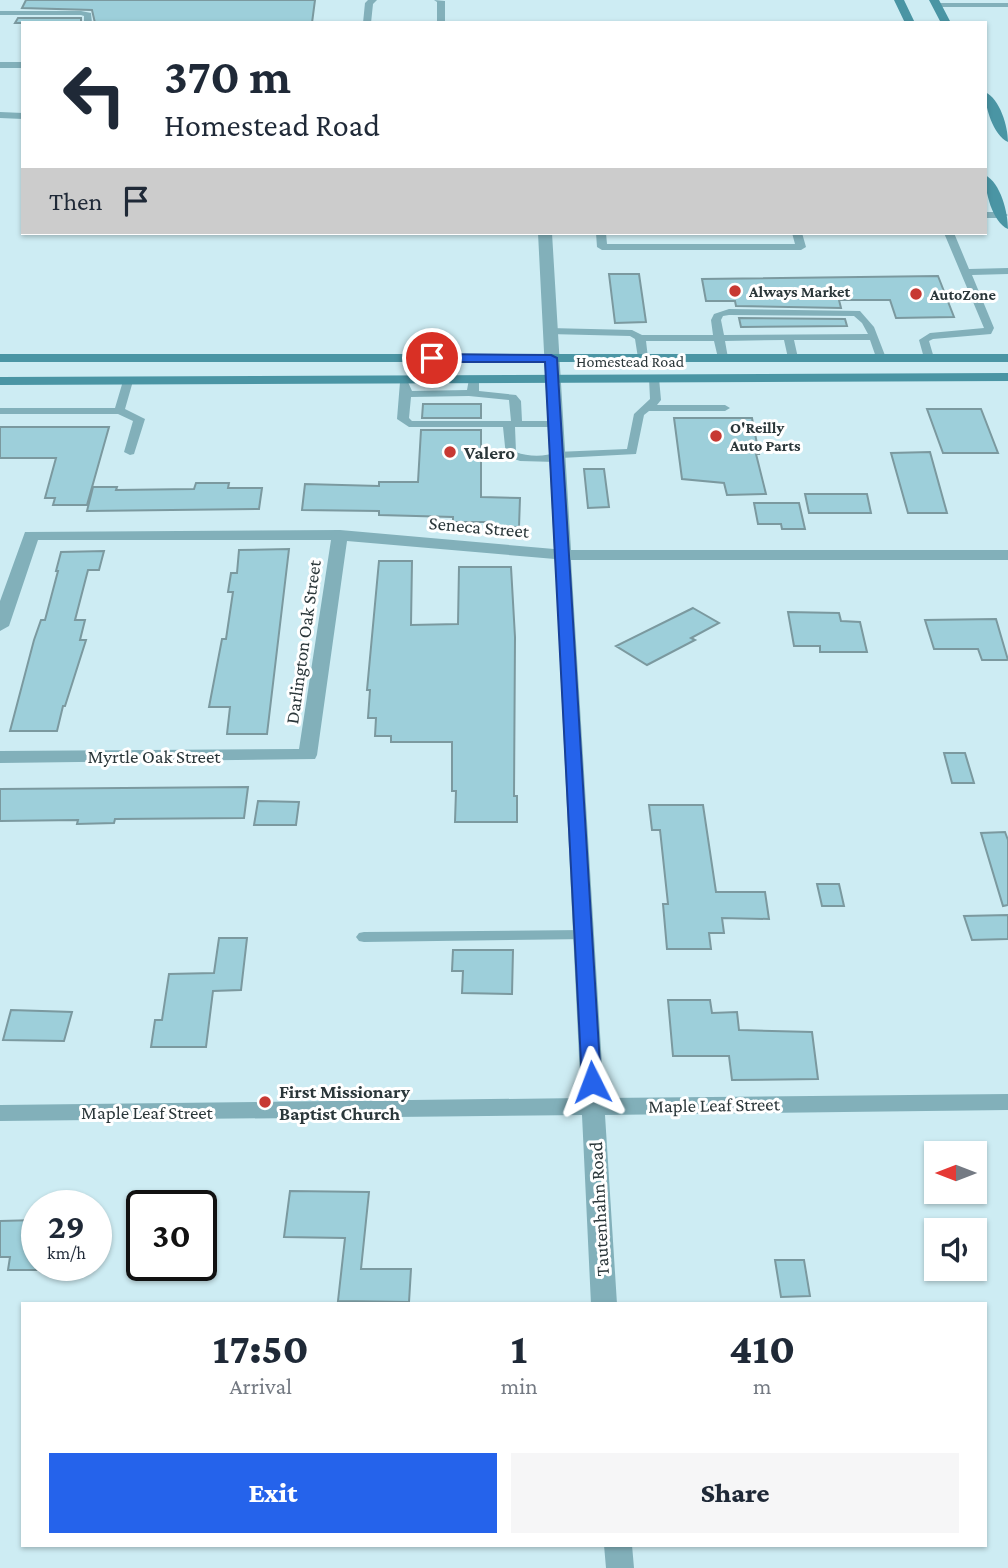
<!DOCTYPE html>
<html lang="en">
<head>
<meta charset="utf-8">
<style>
	body { margin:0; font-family:"Crimson Pro",serif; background:#f6f6f7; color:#1f2937; height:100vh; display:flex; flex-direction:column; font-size:26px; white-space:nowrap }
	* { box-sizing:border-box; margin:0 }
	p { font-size:23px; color:#747a83 }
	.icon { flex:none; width:38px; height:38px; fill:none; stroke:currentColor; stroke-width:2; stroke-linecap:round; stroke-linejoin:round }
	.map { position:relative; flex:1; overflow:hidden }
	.panel { position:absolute; left:21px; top:1302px; width:966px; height:245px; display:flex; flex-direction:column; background:#fff; border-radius:0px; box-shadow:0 2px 5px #0004 }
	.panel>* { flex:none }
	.top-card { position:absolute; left:21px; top:21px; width:966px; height:214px; border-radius:0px; box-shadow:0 2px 5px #0004; background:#fff; color:#1f2937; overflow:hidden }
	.needle { width:46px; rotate:270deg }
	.fabs { position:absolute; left:924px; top:1141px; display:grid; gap:14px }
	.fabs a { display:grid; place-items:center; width:63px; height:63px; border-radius:0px; background:#fff; box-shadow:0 2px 5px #0004; font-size:35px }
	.speed { position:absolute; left:21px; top:1190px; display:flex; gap:14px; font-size:35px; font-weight:700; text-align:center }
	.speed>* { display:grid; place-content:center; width:91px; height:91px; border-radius:50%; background:#fff; box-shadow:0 2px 5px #0004; line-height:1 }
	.speed small { font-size:18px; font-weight:400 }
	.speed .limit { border:4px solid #111; border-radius:10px; background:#fff; color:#111 }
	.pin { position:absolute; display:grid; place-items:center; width:60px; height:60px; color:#fff; margin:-30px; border:4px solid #fff; border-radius:50%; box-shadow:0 2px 7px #0007 }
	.me { position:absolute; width:77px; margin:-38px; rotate:357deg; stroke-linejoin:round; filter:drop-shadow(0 0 5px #0008) }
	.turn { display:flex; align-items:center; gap:24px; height:147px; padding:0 28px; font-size:32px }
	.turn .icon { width:91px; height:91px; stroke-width:2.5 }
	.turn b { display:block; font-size:49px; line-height:60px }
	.then { display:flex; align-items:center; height:66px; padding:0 28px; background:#0003; gap:14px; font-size:26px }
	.eta { display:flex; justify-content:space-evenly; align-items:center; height:119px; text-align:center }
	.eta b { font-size:42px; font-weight:800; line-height:49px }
	.cta { display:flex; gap:14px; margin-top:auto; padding:14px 28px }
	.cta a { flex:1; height:80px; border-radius:0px; background:#2563eb; color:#fff; font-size:28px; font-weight:800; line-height:80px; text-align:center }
	.cta a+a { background:#f6f6f7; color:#1f2937 }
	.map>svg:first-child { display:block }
	.building { fill:#9dcfda; stroke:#7b999f; stroke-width:2 }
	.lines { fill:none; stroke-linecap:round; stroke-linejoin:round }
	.service { fill:#82b0ba; fill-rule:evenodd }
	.minor { fill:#82b0ba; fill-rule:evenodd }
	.secondary { fill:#4a95a4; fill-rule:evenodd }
	.route { fill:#2563eb; stroke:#184099; stroke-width:2 }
	.poi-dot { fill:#c73933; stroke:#fff; stroke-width:2.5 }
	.labels { text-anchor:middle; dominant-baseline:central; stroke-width:6; stroke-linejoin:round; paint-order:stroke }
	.far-poi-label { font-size:16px; font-weight:bold; fill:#2b373a; stroke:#fff; text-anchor:start }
	.far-street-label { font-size:16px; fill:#2b373a; stroke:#fff }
	.poi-label { font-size:19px; font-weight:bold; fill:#2b373a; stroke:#fff; text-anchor:start }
	.street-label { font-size:19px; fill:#2b373a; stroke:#fff }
</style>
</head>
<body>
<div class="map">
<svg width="1008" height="1568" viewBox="0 0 1008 1568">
	<rect width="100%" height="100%" fill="#cdecf3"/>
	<path class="building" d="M26,0h289l-3,23h-217l-3,-13 -70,-2z
		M18,18h63v5h-66z
		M609,274h30l7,48 -31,1z
		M938,276l16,41 -58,1 -6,-18h-51l2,8 -105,-2 -1,-5h-29l-4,-22z
		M739,318l106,1 2,7 -106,1z
		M423,404h58v14h-59z
		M927,409h54l17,44h-55z
		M674,418h78l7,36h-3l10,40 -39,1 -3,-12 -42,-4z
		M0,427h109l-22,78h-34l2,-7h-10l11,-40h-56z
		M421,430h60v67l39,1 -1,29 -32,-1v-4h-34v-5l-74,-2v-4l-77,-1 3,-26 74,2v-4h39z
		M930,452l17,61h-39l-17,-60z
		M584,469h20l5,38 -21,1z
		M196,483h33l-1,5h34l-3,21 -172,2 6,-24h24l-1,3 78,-1z
		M805,494h62l4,19h-62z
		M754,503h45l6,26h-23l-1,-5h-23z
		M289,549l-22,185h-40l3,-27h-21l13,-68h4l7,-47h-5l3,-19h6l2,-23z
		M104,551l-5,19h-11l-13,50h10l-5,20h6l-21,66h-2l-6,25h-47l24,-91 7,-20h4l13,-49h-2l5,-19z
		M379,561h33l-1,64 47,-1 1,-57h52l4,70 -1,159h3v26h-62l1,-31h-4v-49h-61v-6h-16l1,-18h-8l2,-28h-3z
		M693,608l26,15 -28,15 4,2 -48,25 -31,-19z
		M788,612l51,1 2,8 19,1 7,30h-47v-6h-26z
		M996,619l12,41h-26l-4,-11h-44l-9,-29z
		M944,753h21l9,30h-22z
		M248,787l-4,31 -129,1 -1,4 -37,1 1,-4 -78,1v-32z
		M258,801l41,1 -3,23h-42z
		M649,805h54l13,87h49l4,27 -47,-1 2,15h-15l2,16h-44l-4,-45h5l-8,-74h-8z
		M1005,832l3,8v65l-5,1 -22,-73z
		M817,884h22l5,22h-22z
		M1008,915v24l-36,1 -8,-24z
		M219,938h28l-6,52 -28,1 -7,56h-55l4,-27h7l7,-46 45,-1z
		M453,950h60l-1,44 -50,-1 1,-22h-11z
		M668,1000h42l2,13 25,-1 2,18 73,2 6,47 -86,1 -3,-24h-56z
		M11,1010l61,2 -8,29 -61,-1z
		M290,1191l79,1 -8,77h50l-2,33 -71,-1 7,-63 -61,-1z
		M37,1220v50h-29l2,-13h-10v-36z
		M775,1260h29l6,36 -29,1z"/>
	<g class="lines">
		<path class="service" d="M368,0h9l-4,4 -2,19h-8l2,-20z
			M434,0l11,1v22h-8v-21z
			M937,3h71v4h-74v-4z
			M0,11h81l10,2 1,10h-8v-7l-3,-1h-81z
			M0,112l23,1v6l-23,-1z
			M985,212h18l5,3 -5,3h-18z
			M596,233h10l1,11h188l-3,-11h10l4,14 -5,3h-199l-5,-3z
			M944,233h10l15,36 39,-1v6l-36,1 22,53 -3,6 -58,5 -4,2 5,17 -5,3 -5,-3 -5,-18 11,-7 54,-5z
			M729,309l131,2 14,16 12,31 -1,2h-8l-7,-20h-76l4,18 -5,3 -5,-3 -4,-18 -59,1 3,17 -5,3 -5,-3 -4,-17h-68l2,17 -5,3 -5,-3 -3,-19 -5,-3 -81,-2 -5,-3 5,-3 83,2 10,5h71l-2,-15 3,-6zM729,315l125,1 8,7 6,11 -144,1 -3,-15 2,-4z
			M654,375l5,3 2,22 -4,5h68l5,3 -5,3h-76l-5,4 -8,39 -75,4 -1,3 -4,1 -36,-1 -14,-5 -3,-29h-94l-12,-8 3,-37h8l4,9 55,-1 2,-11 5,-3 5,3v12l37,4 5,6 1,20h32l6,3 -6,3h-39l1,25c12,5 30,5 40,0l71,-3 7,-35 16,-15 -1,-21zM469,396l40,4 2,21h-99l-3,-3 2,-21z
			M128,378l5,3 -8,28 20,10 -11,35 -4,1 -6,-3 9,-31 -15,-7h-118v-6h115l8,-27z
			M584,930l5,1 3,4 -3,4 -225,3 -5,-1 -3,-4 3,-4 5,-1z"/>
		<path class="minor" d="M0,62h23v6h-23z
			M538,233h14l19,317h437v10h-437l33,538 404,-4v16l-403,5 12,189h-26l-9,-189 -582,6v-16l581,-7 -26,-539 -208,-18 -30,214 -2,4 -315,4v-12l299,-2 32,-209h-293l-29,86 -9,5v-30l25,-69 315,-2 214,19z
			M604,1545h28l2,23h-28z"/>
		<path class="secondary" d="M894,0h10l11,23h-10z
			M929,0h10l12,23h-10z
			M985,92c15,7 23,34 23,50 -15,-7 -23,-35 -23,-50z
			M985,175c16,8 23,38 23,54 -16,-7 -23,-38 -23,-54z
			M0,354h1008v8h-1008z
			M1008,373v8l-1008,4v-8z"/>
	</g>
	<path class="route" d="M551,355l6,3 44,724 -3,4h-13l-3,-4 -37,-720h-113l-6,-4 6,-4z"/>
	<g class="poi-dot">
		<circle cx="735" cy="291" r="7"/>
		<circle cx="916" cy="294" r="7"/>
		<circle cx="716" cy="436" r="7"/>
		<circle cx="450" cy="452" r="7"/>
		<circle cx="265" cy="1102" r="7"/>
	</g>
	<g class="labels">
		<g class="far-poi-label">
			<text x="749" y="291">Always Market</text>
			<text x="930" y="294">AutoZone</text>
			<text x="730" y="427">O'Reilly<tspan x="730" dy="18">Auto Parts</tspan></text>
		</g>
		<g class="far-street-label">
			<text x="630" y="361">Homestead Road</text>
		</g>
		<g class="poi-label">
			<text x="464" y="452">Valero</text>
			<text x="279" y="1091">First Missionary<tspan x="279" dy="22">Baptist Church</tspan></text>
		</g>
		<g class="street-label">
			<text transform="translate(479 527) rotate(5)">Seneca Street</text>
			<text transform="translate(303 642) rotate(-82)">Darlington Oak Street</text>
			<text x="154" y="756">Myrtle Oak Street</text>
			<text transform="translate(714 1105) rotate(-1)">Maple Leaf Street</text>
			<text x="147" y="1112">Maple Leaf Street</text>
			<text transform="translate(599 1209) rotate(-93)">Tautenhahn Road</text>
		</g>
	</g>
</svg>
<div class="fabs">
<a><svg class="needle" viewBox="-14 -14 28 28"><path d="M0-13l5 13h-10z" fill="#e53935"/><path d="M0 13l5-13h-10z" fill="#747a83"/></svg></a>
<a><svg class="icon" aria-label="sound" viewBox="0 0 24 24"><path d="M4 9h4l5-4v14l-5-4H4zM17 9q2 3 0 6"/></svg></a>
</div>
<div class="speed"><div>29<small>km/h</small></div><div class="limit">30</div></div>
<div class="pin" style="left:432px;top:358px;background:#d93025"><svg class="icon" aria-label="arrive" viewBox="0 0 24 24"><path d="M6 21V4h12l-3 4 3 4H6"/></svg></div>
<svg class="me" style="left:592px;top:1082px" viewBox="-20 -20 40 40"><path d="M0-17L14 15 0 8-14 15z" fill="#2563eb" stroke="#fff" stroke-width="4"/></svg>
<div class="top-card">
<div class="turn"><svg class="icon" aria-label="left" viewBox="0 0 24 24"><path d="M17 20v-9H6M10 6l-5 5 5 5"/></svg><div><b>370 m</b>Homestead Road</div></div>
<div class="then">Then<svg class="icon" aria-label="arrive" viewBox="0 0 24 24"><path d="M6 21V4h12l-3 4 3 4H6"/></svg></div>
</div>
<section class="panel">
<div class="eta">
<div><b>17:50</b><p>Arrival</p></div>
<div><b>1</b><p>min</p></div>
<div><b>410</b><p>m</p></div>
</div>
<div class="cta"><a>Exit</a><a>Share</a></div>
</section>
</div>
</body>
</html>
